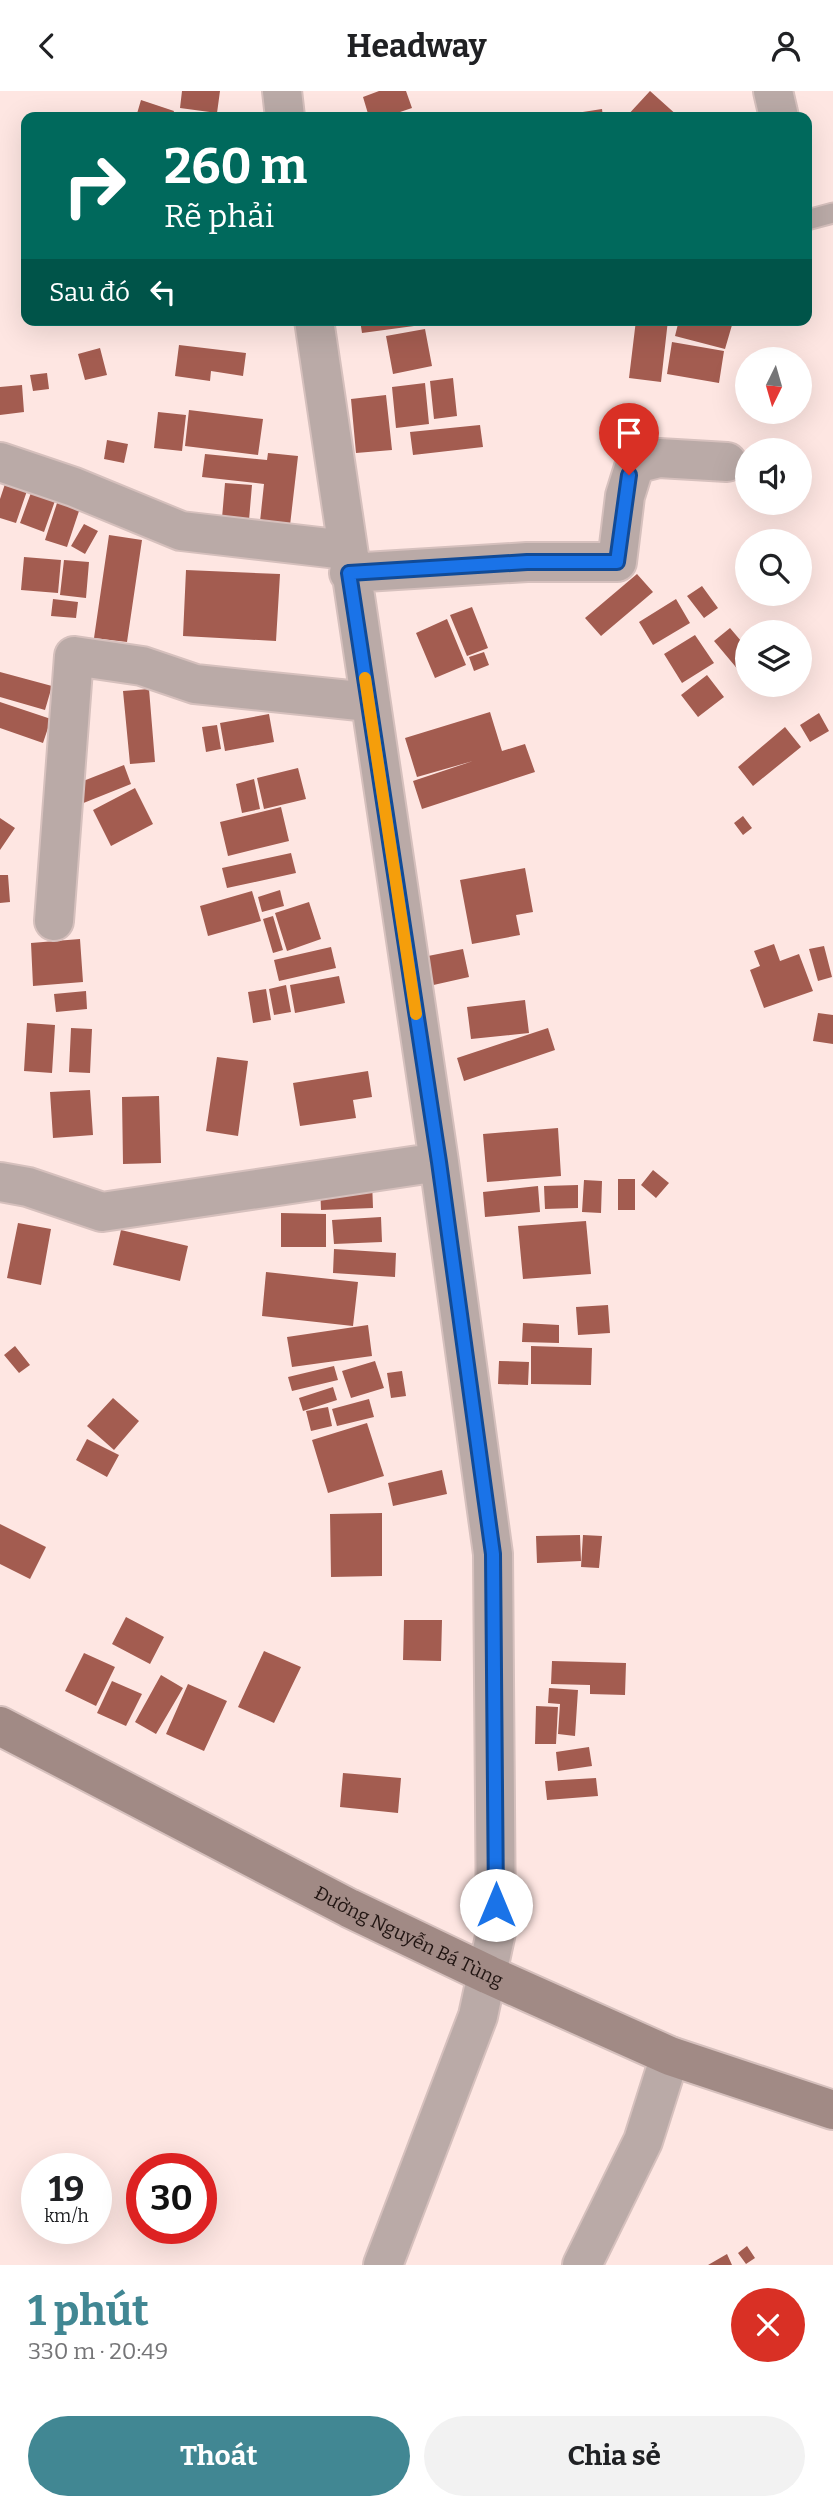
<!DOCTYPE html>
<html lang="vi">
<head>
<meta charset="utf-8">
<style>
	body { margin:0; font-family:Bitter,serif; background:#f2f2f2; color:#202124; height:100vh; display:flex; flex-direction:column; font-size:26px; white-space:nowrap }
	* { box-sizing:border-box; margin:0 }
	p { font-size:23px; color:#757577 }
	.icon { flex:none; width:38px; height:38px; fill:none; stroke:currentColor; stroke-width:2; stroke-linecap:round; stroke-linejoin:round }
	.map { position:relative; height:2174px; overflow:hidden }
	.side { display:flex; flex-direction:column; background:#fff; flex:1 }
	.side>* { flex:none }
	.top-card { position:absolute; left:21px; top:21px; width:791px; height:214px; border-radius:14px; box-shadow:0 7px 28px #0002; background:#00695c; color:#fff; overflow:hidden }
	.needle { width:46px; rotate:185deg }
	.fabs { position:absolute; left:735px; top:256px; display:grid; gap:14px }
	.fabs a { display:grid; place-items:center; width:77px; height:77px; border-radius:50%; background:#fff; box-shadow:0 7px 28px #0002; font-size:35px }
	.speed { position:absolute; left:21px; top:2062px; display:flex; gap:14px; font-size:35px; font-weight:700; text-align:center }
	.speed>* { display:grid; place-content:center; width:91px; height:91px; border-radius:50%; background:#fff; box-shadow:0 7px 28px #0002; line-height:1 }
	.speed small { font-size:18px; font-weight:400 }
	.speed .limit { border:10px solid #d22; background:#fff; color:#111 }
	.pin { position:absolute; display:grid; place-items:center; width:60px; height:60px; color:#fff; margin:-72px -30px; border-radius:50% 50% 50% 0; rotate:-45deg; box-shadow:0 0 7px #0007 }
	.pin .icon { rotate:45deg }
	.me { position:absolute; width:77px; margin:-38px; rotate:0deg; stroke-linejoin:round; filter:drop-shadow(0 0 5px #0008) }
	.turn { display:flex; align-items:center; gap:24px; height:147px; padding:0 28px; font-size:32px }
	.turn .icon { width:91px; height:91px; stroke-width:2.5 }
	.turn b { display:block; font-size:49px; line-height:60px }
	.then { display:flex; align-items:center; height:66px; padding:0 28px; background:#0003; gap:14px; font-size:26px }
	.round { display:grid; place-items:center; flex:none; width:74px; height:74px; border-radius:37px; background:#f2f2f2 }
	.overview { display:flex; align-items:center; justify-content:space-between; height:119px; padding:0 28px }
	h1 { font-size:42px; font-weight:700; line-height:52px; color:#418793 }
	.action { display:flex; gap:14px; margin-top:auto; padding:14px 28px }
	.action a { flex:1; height:80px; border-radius:42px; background:#418793; color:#fff; font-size:28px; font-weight:700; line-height:80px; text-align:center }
	.action a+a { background:#f2f2f2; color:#202124 }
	header { display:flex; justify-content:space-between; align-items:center; height:91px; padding:0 28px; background:#fff; font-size:32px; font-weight:700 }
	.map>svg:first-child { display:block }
	.building { fill:#a35c50 }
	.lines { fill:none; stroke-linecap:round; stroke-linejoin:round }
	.lane-casing { stroke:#d6c0bd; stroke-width:23 }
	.street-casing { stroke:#d6c0bd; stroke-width:42 }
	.secondary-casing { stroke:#d6c0bd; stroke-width:42 }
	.lane { stroke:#baaaa7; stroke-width:19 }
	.street { stroke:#baaaa7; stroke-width:38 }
	.secondary { stroke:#a18a85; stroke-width:38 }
	.route-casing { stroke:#114b97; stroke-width:18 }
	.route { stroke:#1a73e8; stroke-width:12 }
	.slow { stroke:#f59e0b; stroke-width:12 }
	.labels { text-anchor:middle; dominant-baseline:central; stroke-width:7; stroke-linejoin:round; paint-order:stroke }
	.street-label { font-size:19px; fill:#211512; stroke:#f9f9f9 }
</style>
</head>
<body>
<header><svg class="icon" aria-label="back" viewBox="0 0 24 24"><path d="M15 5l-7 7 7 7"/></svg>Headway<svg class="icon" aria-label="person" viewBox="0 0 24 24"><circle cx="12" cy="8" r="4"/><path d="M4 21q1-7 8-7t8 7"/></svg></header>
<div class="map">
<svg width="833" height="2174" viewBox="0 0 833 2174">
	<rect width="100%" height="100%" fill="#fee6e2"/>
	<path class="building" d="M182,0h38l-3,22 -37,-5z
		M379,0h27l6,17 -27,9h-16l-6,-20z
		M650,0l29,26h-53z
		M141,9l33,11 -2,6h-36z
		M602,18l1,8h-45l-1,-1z
		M360,229h53l1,6 -52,7z
		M636,229h32l-7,62 -32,-4z
		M679,229h35l18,5 -7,24 -50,-13z
		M425,238l7,37 -39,8 -7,-38z
		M672,251l52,9 -5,32 -52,-9z
		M179,254l67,8 -3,23 -32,-5 -1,10 -35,-5z
		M100,257l7,27 -22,5 -7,-26z
		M47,282l2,16 -16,2 -3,-16z
		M453,287l4,38 -23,3 -4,-38z
		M425,292l4,41 -33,4 -4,-41z
		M22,294l2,27 -24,3v-28z
		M386,304l6,55 -36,3 -5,-54z
		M189,319l74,9 -5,36 -73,-9z
		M158,321l28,3 -4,36 -28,-3z
		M480,334l3,22 -70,8 -3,-23z
		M107,349l21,4 -4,19 -20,-4z
		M268,362l30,3 -9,78 -30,-3 5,-47 -62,-7 3,-23 62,6z
		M7,387l22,7 -13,38 -16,-5v-19z
		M225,392l27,2 -3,35 -27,-2z
		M32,399l24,8 -12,34 -24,-9z
		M58,409l22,8 -13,39 -22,-7z
		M84,433l14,7 -13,23 -14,-8z
		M109,444l33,5 -15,102 -33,-4z
		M24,466l37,3 -3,33 -37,-3z
		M64,469l25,2 -3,36 -26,-3z
		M186,479l94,4 -4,67 -93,-5z
		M637,483l16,18 -52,44 -16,-18z
		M702,495l16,22 -14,10 -17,-22z
		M53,508l25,3 -2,16 -25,-2z
		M676,508l14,24 -37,22 -14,-23z
		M472,516l16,41 -21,8 -17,-41z
		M447,528l19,46 -31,13 -19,-45z
		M730,537l17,20v18l-7,6 -26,-31z
		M695,544l19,28 -32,20 -18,-29z
		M484,561l5,13 -15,6 -5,-14z
		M0,581l52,14 -7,24 -45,-13z
		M707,584l17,22 -26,20 -17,-22z
		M149,598l6,73 -25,2 -7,-73z
		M0,611l51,17 -8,24 -43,-15z
		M490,621l12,39 23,-7 10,28 -113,37 -9,-28 60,-20 -56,16 -12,-39z
		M819,622l10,18 -19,11 -10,-17z
		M269,623l5,28 -49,9 -5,-28z
		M217,634l4,24 -15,3 -4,-25z
		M785,636l16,20 -48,39 -15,-19z
		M124,674l7,19 -50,20 -8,-19z
		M298,677l8,31 -42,10 -7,-31z
		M254,688l6,30 -18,4 -6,-29z
		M135,697l18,36 -42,22 -18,-36z
		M281,716l8,34 -61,15 -8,-34z
		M743,725l9,12 -9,7 -9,-12z
		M0,727l15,10 -15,22z
		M291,762l5,20 -69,15 -5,-20z
		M525,777l8,44 -17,3 4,20 -48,9 -12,-64z
		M0,784h8l2,27 -10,1z
		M280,799l4,16 -22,6 -4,-15z
		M252,800l9,30 -53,15 -8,-30z
		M309,811l12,37 -34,12 -12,-38z
		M273,825l10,34 -10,3 -10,-34z
		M80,848l3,43 -50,4 -2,-43z
		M774,853l6,17 19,-7 14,37 -49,17 -14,-38 10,-4 -6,-15z
		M824,855l8,31 -14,4 -9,-32z
		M331,856l5,21 -57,13 -5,-21z
		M463,858l6,28 -40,9 -6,-29z
		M339,885l6,27 -50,10 -5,-28z
		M286,894l5,27 -17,3 -5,-26z
		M266,898l5,31 -18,3 -5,-31z
		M86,900l1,18 -31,3 -2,-18z
		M525,909l4,33 -58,6 -4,-32z
		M818,922l15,2v29l-20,-3z
		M27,932l28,2 -3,48 -28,-2z
		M71,937l21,1 -2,44 -21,-1z
		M548,937l7,22 -91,31 -7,-23z
		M217,966l31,4 -10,75 -32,-5z
		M368,980l4,26 -19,3 3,18 -56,8 -7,-43z
		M90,999l3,45 -40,3 -3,-46z
		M159,1005l2,67 -38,1 -1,-67z
		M558,1037l3,48 -74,6 -4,-48z
		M653,1079l16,13 -13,15 -15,-13z
		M618,1088h17v31h-17z
		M584,1089l18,1 -1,32 -19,-1z
		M372,1090l1,27 -52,2 -1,-27z
		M578,1094v23l-33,1 -1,-23z
		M538,1095l2,26 -55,5 -2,-25z
		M281,1122l45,1v33h-45z
		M381,1126l1,25 -48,2 -2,-24z
		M586,1130l5,53 -68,5 -5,-53z
		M18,1132l33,6 -10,56 -34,-7z
		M121,1139l67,16 -8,35 -67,-16z
		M334,1158l62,4 -1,24 -62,-4z
		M266,1181l92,10 -5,44 -91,-10z
		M608,1214l2,28 -32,2 -2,-28z
		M523,1232l36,2v18l-37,-1z
		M368,1234l4,31 -80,11 -5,-30z
		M15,1255l15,19 -11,8 -15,-18z
		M531,1255l61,2 -1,37 -60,-1z
		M375,1270l9,27 -33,10 -9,-27z
		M499,1270l30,1 -1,23 -30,-1z
		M334,1275l4,14 -46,11 -4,-14z
		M402,1280l4,25 -15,2 -4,-25z
		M333,1296l4,13 -34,11 -4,-13z
		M113,1307l26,23 -25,29 -27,-24z
		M369,1308l5,18 -37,9 -5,-17z
		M328,1316l4,19 -21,5 -5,-20z
		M367,1332l17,53 -56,17 -16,-53z
		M87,1348l32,16 -12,22 -31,-17z
		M442,1379l5,24 -54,12 -5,-23z
		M382,1422v63l-51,1 -1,-63z
		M0,1433l46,23 -16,32 -30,-15z
		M580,1444l1,26 -44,2 -1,-27z
		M583,1444l19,1 -3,32 -18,-1z
		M126,1526l38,20 -14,27 -38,-20z
		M404,1529h38l-1,41 -38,-1z
		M264,1560l37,16 -27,56 -36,-16z
		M84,1562l31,14 -19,39 -31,-15z
		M552,1570l74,2 -1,32 -35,-1v-9l-39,-1z
		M161,1584l22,13 -27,46 -21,-12z
		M112,1590l30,13 -16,32 -29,-13z
		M188,1593l39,17 -23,50 -38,-17z
		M549,1597l29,2 -3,46 -17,-2 2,-30 -12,-1z
		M536,1615l22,1 -2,37h-21z
		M589,1656l3,19 -34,5 -2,-19z
		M343,1682l58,5 -3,35 -58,-6z
		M596,1687l2,18 -51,4 -2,-19z
		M747,2155l8,12 -9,6 -8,-11z
		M727,2163l5,11h-24z"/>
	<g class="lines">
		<defs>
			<path id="lane" d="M807,129l26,-7"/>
			<path id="street" d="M282,0l3,26
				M773,0l6,26
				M314,229l125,842 54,392 3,378 -18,84 -95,249
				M0,371l74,25 107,44 165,19
				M349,482l178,-11h90l8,-66 10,-32 24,-6 68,4
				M54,830l20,-265 68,10 53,18 174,18
				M0,1091l28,5 74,25 337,-50
				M582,2174l61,-124 27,-85"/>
			<g id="secondary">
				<path id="s1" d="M0,1635l349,182 140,67 181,81 163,54"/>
			</g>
		</defs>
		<use href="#lane" class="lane-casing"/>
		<use href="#street" class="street-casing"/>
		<use href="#secondary" class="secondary-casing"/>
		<use href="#lane" class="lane"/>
		<use href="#street" class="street"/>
		<use href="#secondary" class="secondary"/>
	</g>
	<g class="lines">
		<defs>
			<path id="route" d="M496,1814l-3,-351 -54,-392 -90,-589 178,-11h90l12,-87"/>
		</defs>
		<use href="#route" class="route-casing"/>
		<use href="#route" class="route"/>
		<path class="slow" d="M365,587l51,336"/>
	</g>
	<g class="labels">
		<g class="street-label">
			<text stroke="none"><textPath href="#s1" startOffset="460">Đường Nguyễn Bá Tùng</textPath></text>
		</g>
	</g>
</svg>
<div class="fabs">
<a><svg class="needle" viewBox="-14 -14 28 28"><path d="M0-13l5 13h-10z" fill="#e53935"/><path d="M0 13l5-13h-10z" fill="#757577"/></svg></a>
<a><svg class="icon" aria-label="sound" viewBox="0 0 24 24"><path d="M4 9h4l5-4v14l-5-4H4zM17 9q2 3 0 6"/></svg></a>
<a><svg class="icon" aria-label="search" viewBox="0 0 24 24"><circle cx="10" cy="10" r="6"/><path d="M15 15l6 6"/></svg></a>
<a><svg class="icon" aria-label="layers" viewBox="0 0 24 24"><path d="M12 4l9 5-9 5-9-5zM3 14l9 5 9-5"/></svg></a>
</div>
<div class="speed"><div>19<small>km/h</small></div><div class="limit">30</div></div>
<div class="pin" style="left:629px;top:384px;background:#d93025"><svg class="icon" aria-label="arrive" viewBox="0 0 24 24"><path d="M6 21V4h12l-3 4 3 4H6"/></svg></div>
<svg class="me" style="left:496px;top:1814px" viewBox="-20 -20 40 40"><circle r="19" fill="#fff"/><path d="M0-13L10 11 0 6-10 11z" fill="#1a73e8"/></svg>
<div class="top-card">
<div class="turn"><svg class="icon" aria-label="right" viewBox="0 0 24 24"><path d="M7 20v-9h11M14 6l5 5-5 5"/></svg><div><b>260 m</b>Rẽ phải</div></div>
<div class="then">Sau đó<svg class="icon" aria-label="left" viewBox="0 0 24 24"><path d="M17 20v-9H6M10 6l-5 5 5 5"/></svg></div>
</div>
</div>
<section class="side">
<div class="overview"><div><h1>1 phút</h1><p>330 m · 20:49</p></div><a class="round" style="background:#d93025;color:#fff"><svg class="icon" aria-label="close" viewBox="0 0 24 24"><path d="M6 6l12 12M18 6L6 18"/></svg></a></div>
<div class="action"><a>Thoát</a><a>Chia sẻ</a></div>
</section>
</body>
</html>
